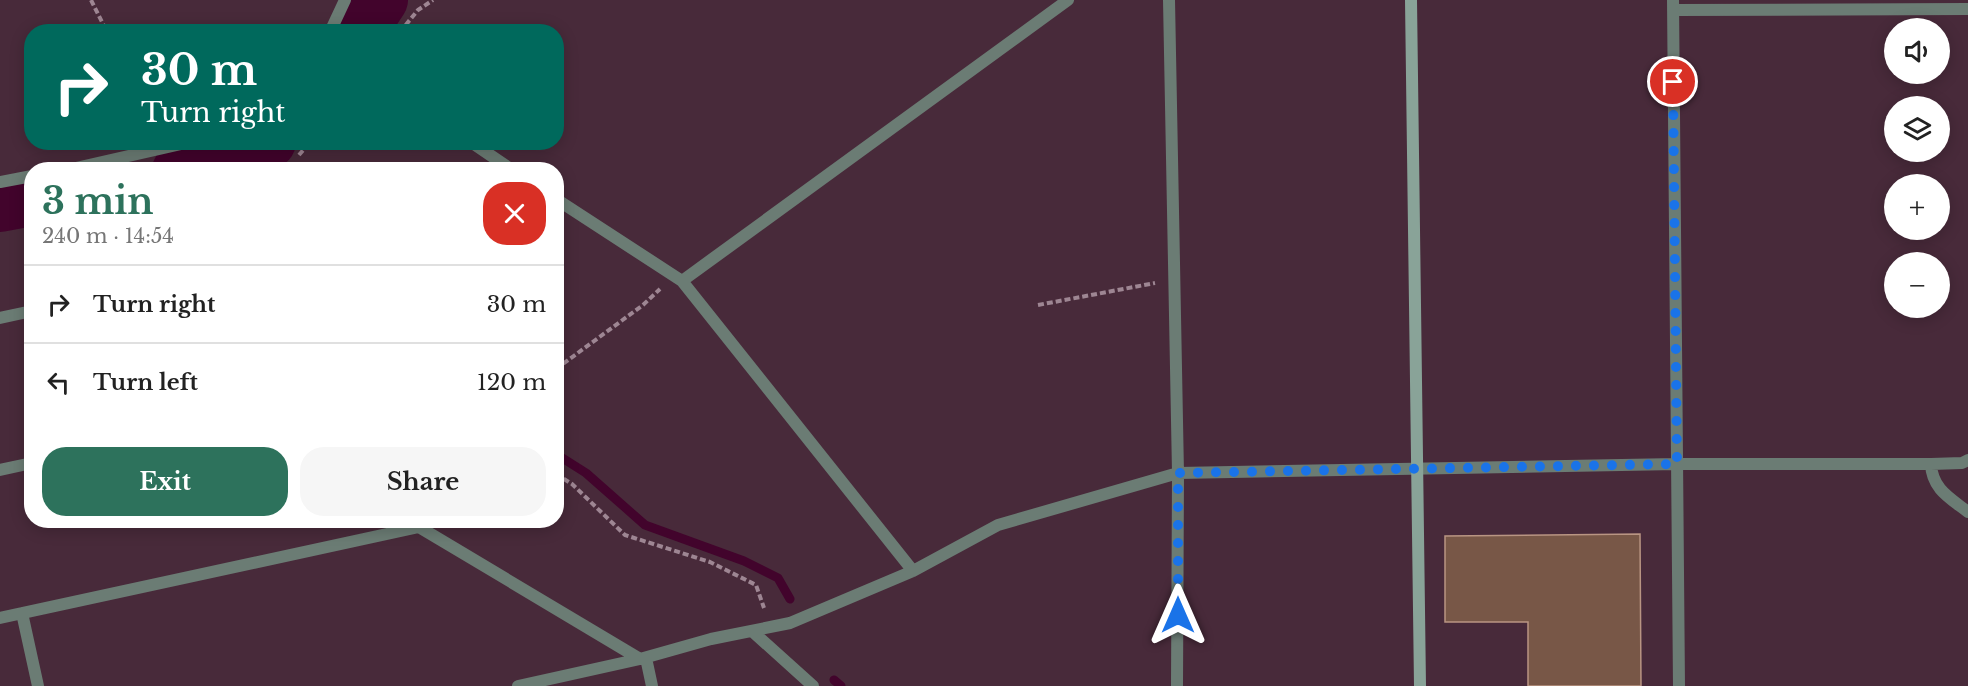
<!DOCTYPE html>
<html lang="en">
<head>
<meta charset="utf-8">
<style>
	body { margin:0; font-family:"Libre Baskerville",serif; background:#f6f6f6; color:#222; height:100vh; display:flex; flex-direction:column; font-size:22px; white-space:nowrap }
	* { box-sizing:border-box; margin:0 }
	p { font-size:20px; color:#767676 }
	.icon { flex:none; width:33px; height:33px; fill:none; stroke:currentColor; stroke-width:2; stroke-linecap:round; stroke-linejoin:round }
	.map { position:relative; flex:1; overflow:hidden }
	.panel { position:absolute; left:24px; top:162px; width:540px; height:366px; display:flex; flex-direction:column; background:#fff; border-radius:24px; box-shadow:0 3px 15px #0003 }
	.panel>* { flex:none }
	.guide { position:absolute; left:24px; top:24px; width:540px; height:126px; border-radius:24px; box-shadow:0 3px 15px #0003; background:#00695c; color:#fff; overflow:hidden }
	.fabs { position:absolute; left:1884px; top:18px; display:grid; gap:12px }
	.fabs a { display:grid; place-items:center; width:66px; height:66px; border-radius:50%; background:#fff; box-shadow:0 3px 15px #0003; font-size:30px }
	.pin { position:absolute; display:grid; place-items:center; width:51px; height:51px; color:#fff; margin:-26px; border:3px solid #fff; border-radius:50%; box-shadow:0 2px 6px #0007 }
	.me { position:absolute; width:66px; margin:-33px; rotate:0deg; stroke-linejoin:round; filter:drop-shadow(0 0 4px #0008) }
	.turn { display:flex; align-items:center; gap:21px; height:126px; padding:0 18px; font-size:27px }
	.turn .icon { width:78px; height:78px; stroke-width:2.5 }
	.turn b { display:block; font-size:42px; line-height:51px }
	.round { display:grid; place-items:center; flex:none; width:63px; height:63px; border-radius:24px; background:#f6f6f6 }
	.summary { display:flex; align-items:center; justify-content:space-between; height:102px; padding:0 18px }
	h1 { font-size:36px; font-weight:700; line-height:45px; color:#2d725c }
	.primary-button { display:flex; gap:12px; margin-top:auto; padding:12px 18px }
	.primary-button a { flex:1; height:69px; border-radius:24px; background:#2d725c; color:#fff; font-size:24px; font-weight:700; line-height:69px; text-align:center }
	.primary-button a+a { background:#f6f6f6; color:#222 }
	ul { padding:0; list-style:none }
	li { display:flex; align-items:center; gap:18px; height:78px; padding:0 18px; border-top:2px solid #e0e0e0 }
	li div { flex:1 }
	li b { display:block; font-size:22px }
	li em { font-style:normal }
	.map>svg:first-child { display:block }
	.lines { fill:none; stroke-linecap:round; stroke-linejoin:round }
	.stream { stroke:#42042c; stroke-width:9 }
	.river { stroke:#42042c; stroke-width:52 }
	.building { fill:#785747; stroke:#b99583; stroke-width:1.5 }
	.path { stroke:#9e8693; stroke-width:4; stroke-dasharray:6 3; stroke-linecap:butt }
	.street { stroke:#6b7c74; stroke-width:12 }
	.secondary { stroke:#89a398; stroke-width:12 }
	.route { stroke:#1a73e8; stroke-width:10; stroke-dasharray:0 18 }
</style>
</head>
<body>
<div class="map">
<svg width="1968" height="686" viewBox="0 0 1968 686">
	<rect width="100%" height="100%" fill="#482a3a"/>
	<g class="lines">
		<path class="stream" d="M556,454l30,19 59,52 99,36 34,17 12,21
			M834,680l7,6"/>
		<path class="river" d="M361,32l21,-32
			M178,170l56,-12 36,-16
			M0,206l32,-6"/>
	</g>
	<path class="building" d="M1640,534l1,152h-113v-64h-83v-86z"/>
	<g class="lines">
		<path class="path" d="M91,0l16,32
			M400,32l18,-22 15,-10
			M299,155l11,-13
			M1038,305l117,-22
			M556,369l87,-64 17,-16
			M556,474l16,10 53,51 85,27 46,23 8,23"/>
		<path class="street" d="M1169,0l9,473 -1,213
			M1673,0l6,686
			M1673,10l295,-1
			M330,32l15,-32
			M471,142l41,28
			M67,170l123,-28
			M0,182l32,-6
			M556,199l126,82 231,290
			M682,281l386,-281
			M0,318l32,-7
			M1931,464c1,25 19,34 37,48
			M0,470l32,-7
			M417,522l2,5 221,132
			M22,613l16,73
			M0,618l419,-91
			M752,631l61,55
			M646,658l6,28
			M518,686l122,-27 71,-20 79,-16 123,-52 85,-46 180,-52 499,-9h254l31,-1 6,-3"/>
		<path class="secondary" d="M1411,0l9,686"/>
	</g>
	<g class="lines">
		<path class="route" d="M1178,615v-142l499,-9 -4,-382"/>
	</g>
</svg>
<div class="fabs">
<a><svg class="icon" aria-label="sound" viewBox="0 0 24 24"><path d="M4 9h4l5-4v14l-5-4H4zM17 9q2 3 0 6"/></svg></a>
<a><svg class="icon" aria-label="layers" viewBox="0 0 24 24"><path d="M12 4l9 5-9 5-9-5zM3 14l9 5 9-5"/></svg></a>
<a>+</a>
<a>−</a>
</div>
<div class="pin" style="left:1673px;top:82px;background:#d93025"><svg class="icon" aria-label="arrive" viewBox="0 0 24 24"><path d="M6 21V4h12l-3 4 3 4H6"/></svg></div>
<svg class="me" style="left:1178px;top:615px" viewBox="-20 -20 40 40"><path d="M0-17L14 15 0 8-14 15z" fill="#1a73e8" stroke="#fff" stroke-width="4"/></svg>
<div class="guide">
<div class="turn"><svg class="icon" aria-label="right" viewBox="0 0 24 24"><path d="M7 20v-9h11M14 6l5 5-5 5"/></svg><div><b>30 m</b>Turn right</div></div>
</div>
<section class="panel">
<div class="summary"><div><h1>3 min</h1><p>240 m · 14:54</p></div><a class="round" style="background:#d93025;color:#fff"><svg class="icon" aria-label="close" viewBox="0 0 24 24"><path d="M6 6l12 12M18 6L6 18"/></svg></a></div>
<ul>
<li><svg class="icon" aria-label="right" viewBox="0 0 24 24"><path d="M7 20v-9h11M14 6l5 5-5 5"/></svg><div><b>Turn right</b></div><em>30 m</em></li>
<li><svg class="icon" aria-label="left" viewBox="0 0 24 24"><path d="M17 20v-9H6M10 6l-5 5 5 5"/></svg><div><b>Turn left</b></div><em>120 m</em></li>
</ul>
<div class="primary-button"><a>Exit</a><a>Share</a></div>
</section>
</div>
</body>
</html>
